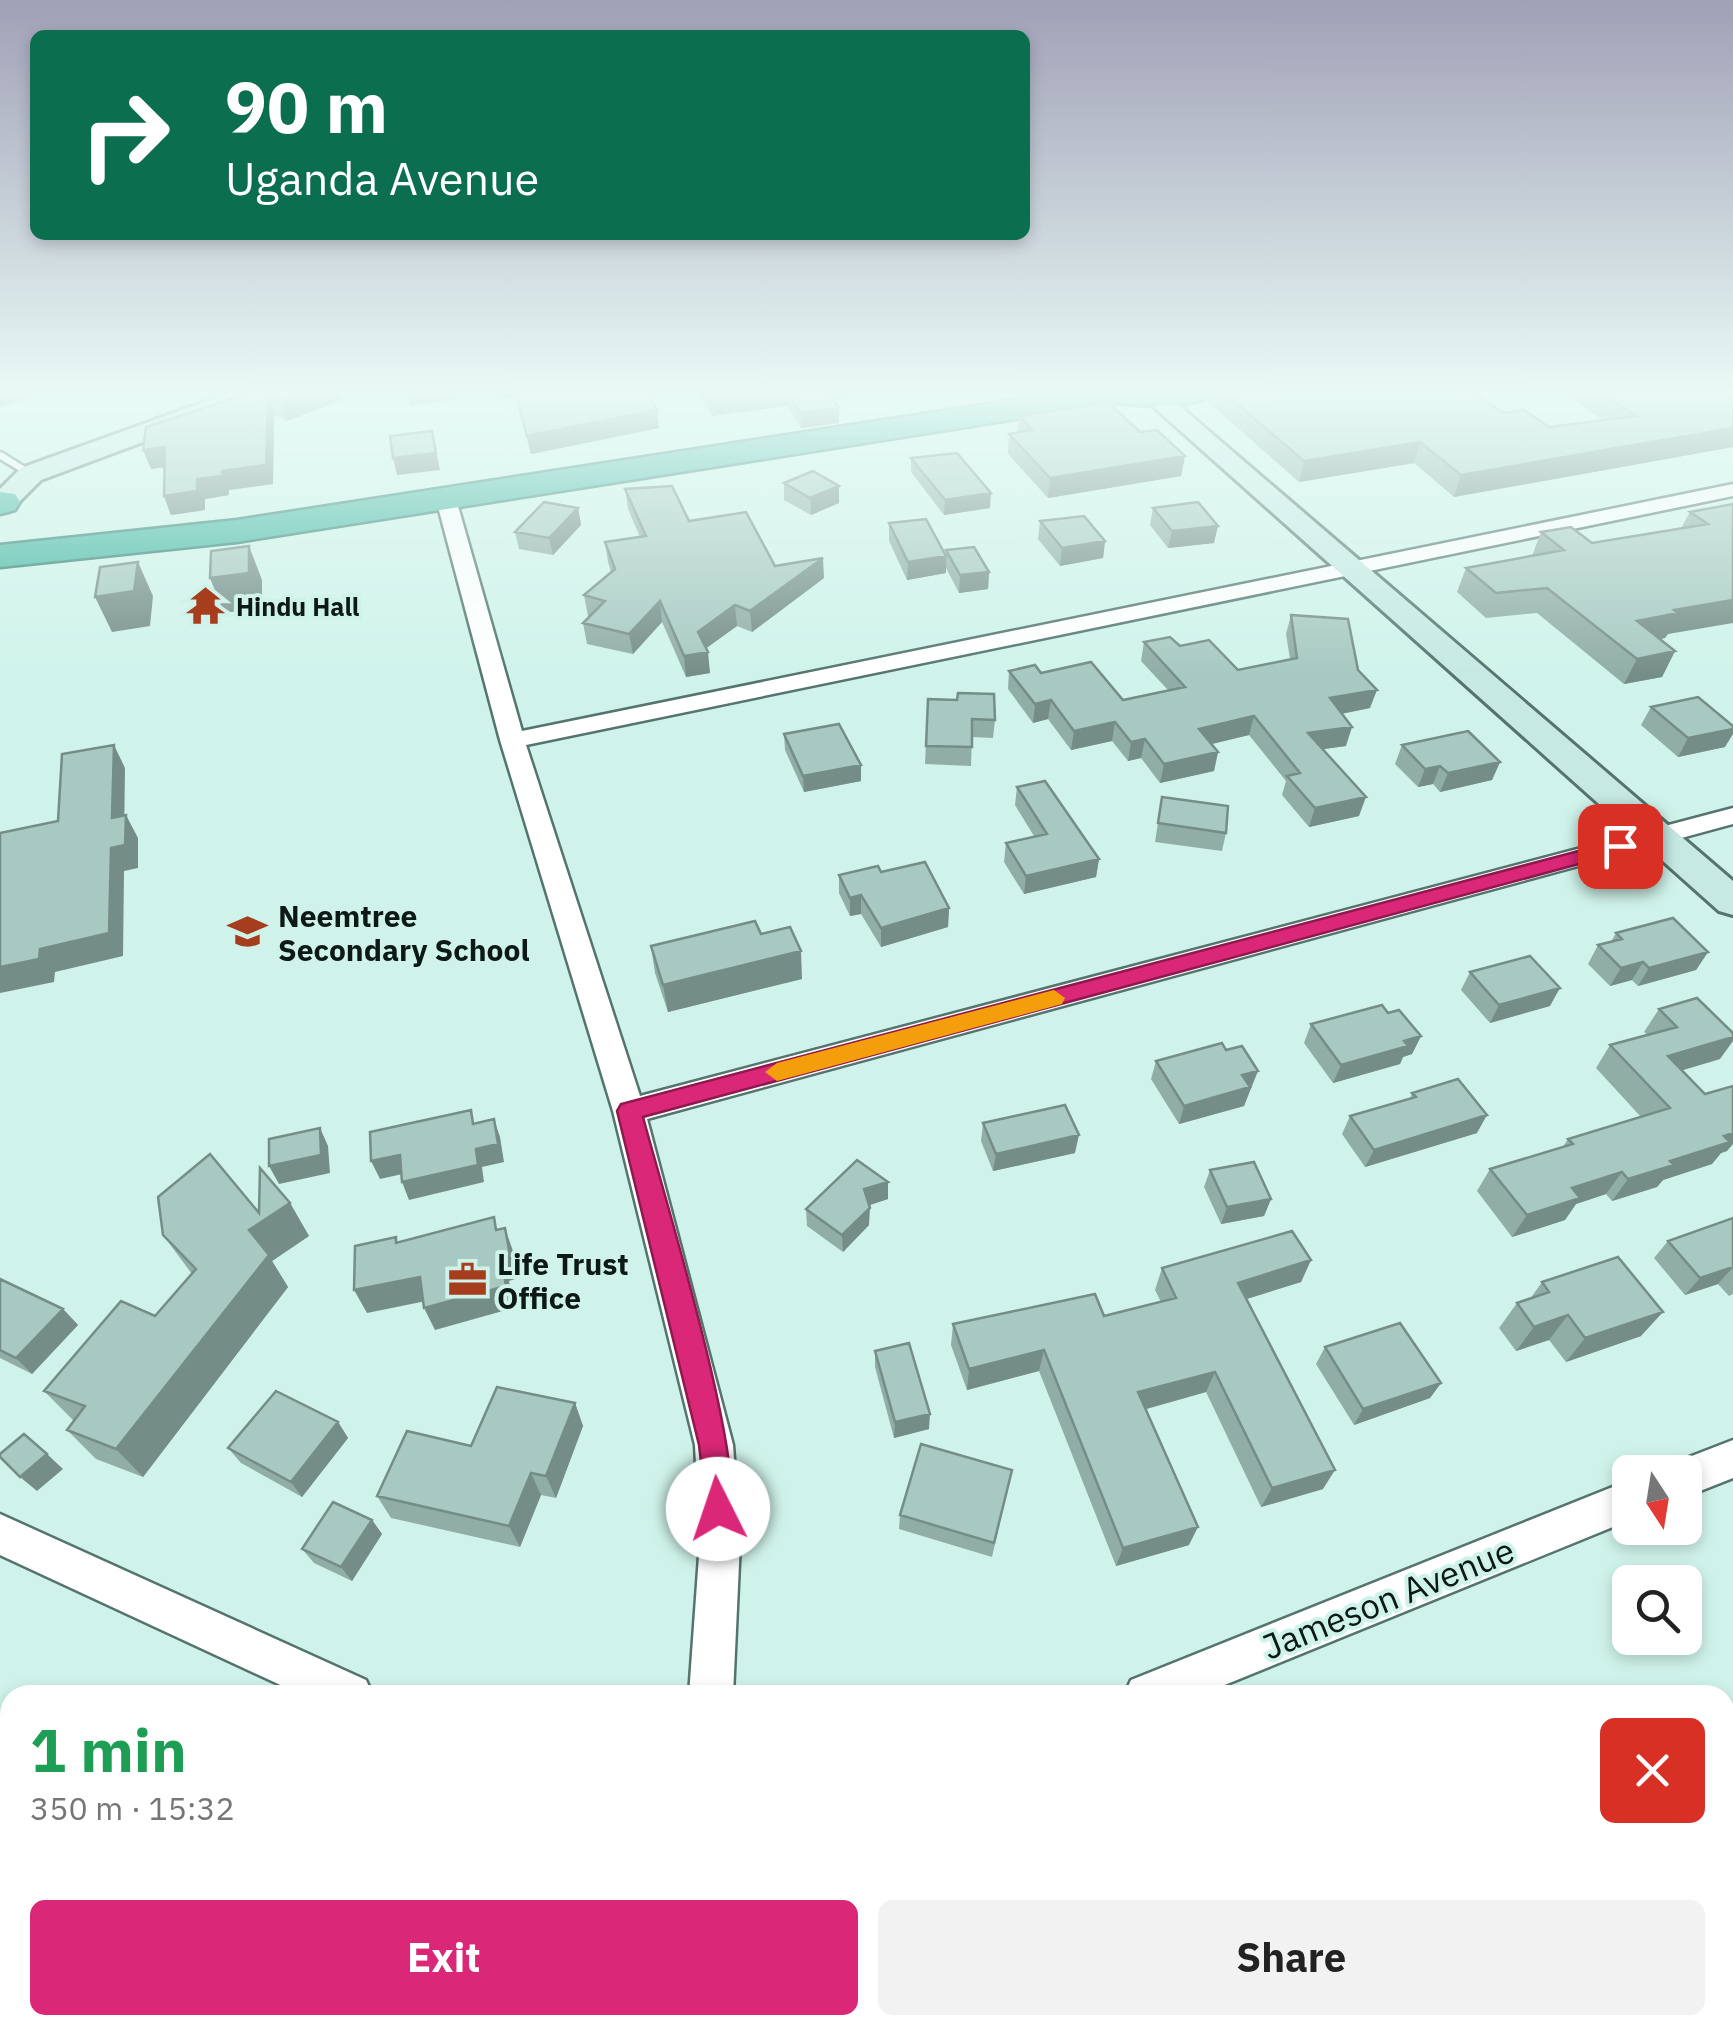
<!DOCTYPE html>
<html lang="en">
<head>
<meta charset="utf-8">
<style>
	body { margin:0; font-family:"IBM Plex Sans",sans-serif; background:#f2f2f2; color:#222; height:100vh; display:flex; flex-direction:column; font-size:38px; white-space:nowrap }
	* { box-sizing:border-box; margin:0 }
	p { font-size:32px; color:#767676 }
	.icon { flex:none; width:55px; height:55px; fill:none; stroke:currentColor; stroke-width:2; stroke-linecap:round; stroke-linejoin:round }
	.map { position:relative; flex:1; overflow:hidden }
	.drawer { position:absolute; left:0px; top:1685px; width:1735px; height:350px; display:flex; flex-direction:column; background:#fff; border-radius:30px 30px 0 0; box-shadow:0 5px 15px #0003 }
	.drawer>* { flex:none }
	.guide { position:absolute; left:30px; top:30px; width:1000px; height:210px; border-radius:15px; box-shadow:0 5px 15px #0003; background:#0b6e4f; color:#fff; overflow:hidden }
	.needle { width:65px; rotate:168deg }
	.buttons { position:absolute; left:1612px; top:1455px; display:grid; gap:20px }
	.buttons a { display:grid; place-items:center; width:90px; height:90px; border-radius:15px; background:#fff; box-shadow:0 5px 15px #0003; font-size:50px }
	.pin { position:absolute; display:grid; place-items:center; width:85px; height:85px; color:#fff; margin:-42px; border-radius:20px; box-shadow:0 5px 15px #0006 }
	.me { position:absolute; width:110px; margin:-55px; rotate:356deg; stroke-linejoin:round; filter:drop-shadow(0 0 8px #0008) }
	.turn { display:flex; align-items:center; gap:35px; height:210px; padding:0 30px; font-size:45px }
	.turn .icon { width:130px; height:130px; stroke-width:2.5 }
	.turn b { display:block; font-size:70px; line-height:85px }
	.round { display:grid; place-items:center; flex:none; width:105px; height:105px; border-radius:15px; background:#f2f2f2 }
	.head { display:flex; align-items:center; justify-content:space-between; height:170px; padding:0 30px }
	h1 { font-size:60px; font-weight:800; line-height:75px; color:#1e9e55 }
	.button { display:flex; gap:20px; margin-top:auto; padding:20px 30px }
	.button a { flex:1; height:115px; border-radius:15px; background:#db2777; color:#fff; font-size:40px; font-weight:800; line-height:115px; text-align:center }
	.button a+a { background:#f2f2f2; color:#222 }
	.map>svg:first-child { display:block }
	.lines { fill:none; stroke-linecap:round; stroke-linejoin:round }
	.lane-casing { stroke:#54746d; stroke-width:5 }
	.street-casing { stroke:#54746d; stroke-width:5 }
	.secondary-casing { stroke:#54746d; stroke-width:6 }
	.highway-casing { stroke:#2e7e70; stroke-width:5 }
	.lane { fill:#fff; fill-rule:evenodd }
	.street { fill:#fff; fill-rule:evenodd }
	.secondary { fill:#c6e9e3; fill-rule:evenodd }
	.highway { fill:#41b5a1; fill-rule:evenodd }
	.wall { fill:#90ada6 }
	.shaded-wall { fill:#758d87 }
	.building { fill:#a7c9c1; stroke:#758d87; stroke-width:2.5 }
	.route { fill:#db2777; stroke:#8e194d; stroke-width:2.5 }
	.slow { fill:#f59e0b }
	.labels { text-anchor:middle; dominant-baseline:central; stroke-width:8; stroke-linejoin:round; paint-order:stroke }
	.far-poi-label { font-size:25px; font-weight:bold; fill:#0c1916; stroke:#cff3ea; text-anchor:start }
	.poi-label { font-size:30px; font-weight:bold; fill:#0c1916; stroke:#cff3ea; text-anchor:start }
	.near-street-label { font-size:35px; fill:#0c1916; stroke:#cff3ea }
</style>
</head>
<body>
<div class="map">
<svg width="1733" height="2035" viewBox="0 0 1733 2035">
	<rect width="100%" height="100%" fill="#cff3ea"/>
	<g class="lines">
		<defs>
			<path id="lane" d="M0,452l3,1 33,21 -8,2 -28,-17z"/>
			<path id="street" d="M1733,484v12l-1207,249 114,351 1093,-288v16l-1086,295 86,326 7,97 -7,153h-44l11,-153 -5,-97 -82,-334 -113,-371 -64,-241 3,-4 17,4 66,232z
				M1733,1440v38l-48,19v-25h-17l3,-8z
				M1630,1480v40l-430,175h-76l7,-15z
				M0,1514l366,166 7,15h-71l-302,-140z
				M642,2025h50l-1,10h-50z"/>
			<path id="secondary" d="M235,391h34l-3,5 -225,84 -31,31 -10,2v-24l21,-21z
				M1136,391h26l571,490v34l-14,-4z"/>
			<path id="highway" d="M1071,391h144c-14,19 -75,15 -97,12l-881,139 -237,25v-22l237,-25z
				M0,492l15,2 5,8 -5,8 -15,4z"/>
		</defs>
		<use href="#lane" class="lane-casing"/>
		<use href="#street" class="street-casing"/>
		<use href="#secondary" class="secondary-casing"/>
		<use href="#highway" class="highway-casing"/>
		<use href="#lane" class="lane"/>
		<use href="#street" class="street"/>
		<use href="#secondary" class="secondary"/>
		<use href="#highway" class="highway"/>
	</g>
	<path class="wall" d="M254,391h88l-1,9 -54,21 -13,-6 -1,69 -44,6v5l-24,4v11l-34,5 -7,-19v-29l-13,2 103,-77z
		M496,391h168v4l-13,2 6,13 2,18 -128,26 -16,-57 -17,2z
		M694,391h181l-41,9 5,8v15l-38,5 -14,-22 -75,10z
		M1209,391h261l34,22 45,14 54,-7 -43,-29h173v56l-279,50 -40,-34 -115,19 -92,-81z
		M1019,416l121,16 45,24 -4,20 -133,22 -40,-44 1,-20 8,-1z
		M911,458l79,50 -46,7 -33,-43z
		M784,483l55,20 -28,12 -27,-15z
		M625,489l150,77 49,12 -72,54 -15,-6 -31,22 4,25 -24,4 -24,-55 -29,32 -46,-10 -4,-21 6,-7h-1l-4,-21 27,-23 -3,-10 -3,-20 35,-5 -12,-28z
		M1733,504l-68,134 -5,1 15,12 -13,26 -38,7 -87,-71 -51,5 -29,-26 9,-24 66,-12 9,-24 51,11 89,-15 9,-16z
		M578,508l3,17 -28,30 -34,-6 -4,-17z
		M1153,508l61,35 -46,5 -18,-23z
		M1040,521l65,20 -2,17 -43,8 -22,-27z
		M889,523l57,32v-5l43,22 -1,17 -29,4 -13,-25v5l-39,7 -18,-39z
		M1291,615l67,55 12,38 -28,6 4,32 -23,3 36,67 -50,11 -27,-32 4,-14 -37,-46 -37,9 6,8 -4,19 -54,12 -19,-25 -13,3 -16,-20 -41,9 -23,-31 -15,4 -25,-34 1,-18 32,2 82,27 45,-10 -27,-29 3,-19 36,4 58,24 52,-11 -4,-25z
		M928,699l67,21 -2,18 -21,-1 -1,29 -46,-2z
		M1651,707l74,40 -47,10 -37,-32z
		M784,734l77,47 -57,11 -19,-42z
		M1402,745l98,17 -8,18 -52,12 -7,-8 -15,3 -23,-23z
		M1017,787l82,72 -3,18 -72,17 -20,-32 2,-19 28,-7 -19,-31z
		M1162,797l64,36 -4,18 -67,-9z
		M881,872l68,36 -1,19 -67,20 -20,-33 -11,2 -11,-23v-18z
		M1616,933l92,19 -12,18 -58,16 -6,-6 -22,6 -22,-22 10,-19 13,-3z
		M761,934l41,45 -134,33 -13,-39 -4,-27z
		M1470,972l80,34 -60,17 -29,-33z
		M1659,1009l61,50 -38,11 45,81 -6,2 -9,11 -49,16 -6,7 -45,14 -6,-7 -30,10 -11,16 -53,17 -35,-46 13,-22 73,-22 5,-8 73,-22 -45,-49 14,-23 38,-10 -4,-3z
		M1388,1013l33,23 -9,18 -9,3 -3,7 -67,19 -29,-40 7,-19z
		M1156,1061l96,28h-2l-6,17 -65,18 -28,-45z
		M1412,1093l65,40 -112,34 -23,-33 8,-18 60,-17z
		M983,1123l92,30 -82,18 -12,-30z
		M1210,1170l61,29 -7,17 -43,8 -17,-37z
		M888,1199l-19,6v20l-26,27 -36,-26 -1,-17z
		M290,1203l19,33 -37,25 16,26 -145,190 -47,-18 -29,-29 7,-9 -30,-30 111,-75 37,-42 -29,-39 96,-22z
		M1733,1218v76l-4,2 -11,-12 -33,11 -31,-37 14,-17z
		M1311,1260l-10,22 -54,17 76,190 -62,18 -55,-115 -60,17 43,136 -73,21 -77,-195 -72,19 -16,-45 2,-21 151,-8 57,-14 -6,-12 7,-22z
		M0,1279l63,30 15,16 -46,49 -32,-16z
		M1542,1282l99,54 -75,26 -17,-22 -33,11 -17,-23 18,-25 13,-4z
		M1325,1347l116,36 -11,15 -76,27 -38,-61z
		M875,1351l54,78 -35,9 -19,-71z
		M575,1403l8,23 -27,72 -15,-3 -21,52 -129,-29 -14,-22 94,-50z
		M338,1422l10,16 -46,59 -61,-34 -13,-15z
		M1012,1470l-20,87 -93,-28 1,-14z
		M372,1520l10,14 -30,47 -38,-18 -12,-14z
		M1111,2025h144l3,10h-144z"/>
	<path class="shaded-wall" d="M0,391h52l-52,16z
		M313,391h29l-1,9 -54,21 -6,-18z
		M407,391h49l1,8 -47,7z
		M496,391h18l1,6 -17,2z
		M645,391h19v4l-18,3z
		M786,391l1,15 -75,10 -2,-15z
		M824,391h51l-50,11z
		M268,397l6,18 -1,69 -44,6v5l-24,4v11l-34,5 -7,-19 33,-17 25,-8z
		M839,408v15l-38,5v-15z
		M657,410l2,18 -128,26 -4,-18z
		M1733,428v19l-279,50 7,-22z
		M432,431l8,39 -43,5 -4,-17z
		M1420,442l-6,21 -115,19 5,-21z
		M165,447l8,19 -22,3 -8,-19z
		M1185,456l-4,20 -133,22 2,-20z
		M839,486v17l-28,12 -1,-17z
		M991,493l-1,15 -46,7 1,-15z
		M578,508l3,17 -28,30 -4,-17z
		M1218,526l-4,17 -46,5 4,-17z
		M1105,541l-2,17 -43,8 2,-18z
		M249,546l13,34v28l-38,5 -14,-35z
		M946,556v17l-39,7 1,-18z
		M823,558l1,20 -72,54 -2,-21z
		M138,562l15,34 -3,30 -38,6 -17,-35z
		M989,572l-1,17 -29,4 1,-18z
		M1733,600v23l-65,11 -3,4 -40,8 12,-25 37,-11z
		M660,601l2,21 -29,32 -4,-20z
		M735,605l2,21 -36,26 -3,-20z
		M1675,651l-13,26 -38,7 13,-25z
		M708,652l2,21 -24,4 -2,-21z
		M1377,690l-7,18 -46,9 6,-19z
		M1051,700l-3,19 -15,4 2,-19z
		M1254,716l-5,19 -54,13 4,-19z
		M1115,722l-3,19 -41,9 3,-19z
		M1352,727l-6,19 -43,6 5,-19z
		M1733,729v5l-8,13 -47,10 10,-19z
		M1145,739l-4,19 -13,3 3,-19z
		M114,745l11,23 -1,73 -12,-23z
		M1218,752l-4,19 -54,12 4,-19z
		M1500,762l-8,18 -52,12 8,-19z
		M861,765v16l-57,11 -1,-16z
		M1440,766l-7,18 -15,3 7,-18z
		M1366,797l-7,19 -50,11 6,-19z
		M126,815l12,23v30l-14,3 -1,85 -68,16 -1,10 -54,11v-26l40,-18z
		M1099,859l-3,18 -72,17 2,-18z
		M861,895v19l-11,2v-18z
		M949,908l-1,19 -67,20v-19z
		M801,951l1,28 -134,33 -5,-27z
		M1708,952l-12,18 -58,16 11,-18z
		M1643,962l-11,18 -22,6 11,-18z
		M1560,988l-10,18 -60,17 9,-18z
		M1421,1036l-9,18 -9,3 -3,7 -67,19 8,-18 63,-24z
		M1733,1037v4l-13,18 -67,20 15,-23z
		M1258,1071l-14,35 -65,18 5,-18 58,-31z
		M1487,1115l-10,18 -112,34 9,-17z
		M1733,1117v27l-6,7 -6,2 -9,11 -49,16 -6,7 -45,14 16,-22 42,-18z
		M494,1119l6,18 4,25 -22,5 2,15 -75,18 -7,-18 74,-33z
		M320,1128l8,18 2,27 -51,11 -10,-18z
		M1079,1135l-4,18 -82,18 3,-17z
		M400,1155l7,18 -27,6 -9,-18z
		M1622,1172l-16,22 -30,10 -11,16 -53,17 15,-22 45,-27z
		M888,1182v17l-24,8v-18z
		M1271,1199l-7,17 -43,8 6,-17z
		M290,1203l19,33 -37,25 16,26 -145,190 -27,-28 133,-219z
		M870,1208l-1,17 -26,27 -1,-17z
		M505,1228l8,23 5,27 -9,3 5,27 -79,22 -11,-22 77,-50z
		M1311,1260l-10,22 -71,22 8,-21z
		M1733,1267l-15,17 -33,11 15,-17z
		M420,1277l11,23 -64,13 -13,-23z
		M63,1309l15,16 -46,49 -16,-16z
		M1663,1312l-22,24 -75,26 19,-24z
		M1568,1315l-19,25 -33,11 18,-24z
		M1044,1350l-5,21 -72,19 2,-21z
		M1215,1372l-9,20 -74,21 6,-21z
		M1441,1383l-11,15 -76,27 9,-16z
		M575,1403l8,23 -27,72 -10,-22z
		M930,1414l-1,15 -35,9 1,-16z
		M338,1422l10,16 -46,59 -11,-15z
		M47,1454l16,15 -26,22 -17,-14z
		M1335,1470l-12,19 -62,18 11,-19z
		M531,1473l10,22 -21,52 -11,-21z
		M372,1520l10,14 -30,47 -11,-14z
		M1198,1527l-9,18 -73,21 7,-18z
		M256,2025h21l-6,10h-21z
		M489,2025h11l4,10h-11z"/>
	<path class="building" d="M256,391h57l-32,12 -13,-6 -2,68 -44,6v5l-25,3v12l-33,5 1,-49 -22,3 3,-23z
		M515,391h133l9,19 -130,26z
		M703,391h124l12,17 -38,5 -15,-22 -76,10z
		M1222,391h248l34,22 20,-3 25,17 88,-11 -38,-25h134v37l-272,47 -41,-33 -116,19z
		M1108,402l32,30 17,-2 28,26 -135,22 -41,-44 23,-4 -13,-14z
		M432,431l4,22 -43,5 -3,-22z
		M957,453l34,40 -46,7 -34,-42z
		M813,471l26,15 -29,12 -26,-15z
		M672,486l17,35 57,-9 29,54 48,-8 -73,53 -15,-6 -37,27 10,20 -24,4 -24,-55 -31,33 -46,-11 22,-22 -21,-6 31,-26 -10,-27 41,-6 -21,-47z
		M544,502l34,6 -29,30 -34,-6z
		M1198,502l20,24 -46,5 -19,-23z
		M1733,504v96l-59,10 4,3 -41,8 38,30 -38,8 -90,-71 -51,5 -30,-25 98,-18 -23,-18 30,-5 21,16 116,-19 -18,-12z
		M1084,516l21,25 -43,7 -22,-27z
		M926,519l20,37 -38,6 -19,-39z
		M249,546v27l-39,5 1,-27z
		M974,547l15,25 -29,3 -14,-25z
		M138,562l-4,29 -39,6 5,-30z
		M1291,615l57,4 10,51 19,20 -47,8 22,29 -44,6 58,64 -51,11 -28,-32 13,-3 -46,-57 -55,13 19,23 -54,12 -19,-25 -14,3 -16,-20 -41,9 -23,-31 -16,4 -26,-33 26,-6 6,8 50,-11 32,38 62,-13 -41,-45 26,-5 10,9 29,-6 29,30 59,-12z
		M958,693l36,1 1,26 -23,-1v28l-46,-1 2,-47 29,1z
		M1698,697l35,29v3l-45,9 -37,-31z
		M839,724l22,41 -58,11 -19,-42z
		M1468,731l32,31 -52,11 -8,-7 -15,3 -23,-24z
		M114,745l-2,73 14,-3 -1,30 -14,3 -2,85 -69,16 -1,10 -39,8v-134l58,-12 4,-67z
		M1045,781l54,78 -73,17 -20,-33 41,-9 -30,-47z
		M1162,797l66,9 -2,27 -68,-10z
		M925,862l24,46 -68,20 -20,-33 -11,3 -11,-23 39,-9 3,6z
		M1673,918l35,34 -59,16 -6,-6 -22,6 -23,-23 24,-6 -6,-6z
		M755,921l6,13 29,-7 11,24 -138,34 -12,-39z
		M1530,956l30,32 -61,17 -29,-33z
		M1697,998l36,35v4l-65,19 37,38 28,-8v47l-9,3 6,6 -60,19 4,4 -46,14 -6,-7 -50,16 8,10 -53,17 -37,-46 83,-25 -5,-5 102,-31 -60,-63 67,-18 -18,-18z
		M1382,1005l6,8 11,-3 22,26 -17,5 4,5 -67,19 -30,-41z
		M1222,1043l4,7 16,-4 16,25 -16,4 8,12 -66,19 -28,-45z
		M1458,1079l29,36 -113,35 -24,-34 66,-19 -4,-4z
		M1065,1105l14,30 -83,19 -13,-31z
		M471,1110l2,14 21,-5 4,25 -22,5 2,16 -76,17 -2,-27 -29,6 -1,-29z
		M320,1128l1,27 -52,11v-27z
		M210,1154l49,59 1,-45 30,35 -41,27 20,25 -153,194 -49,-19 18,-24 -41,-15 77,-90 34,15 41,-47 -33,-34 -5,-38z
		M857,1160l31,22 -24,7 6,19 -28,27 -36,-26z
		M1254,1162l17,37 -44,8 -17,-37z
		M494,1217l2,13 9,-2 5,27 -9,3 5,28 -82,22 -4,-31 -66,13 1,-44 41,-9v6z
		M1733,1218v49l-33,11 -32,-37z
		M1292,1231l19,29 -73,23 97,187 -63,18 -57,-116 -77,20 60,135 -75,21 -79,-198 -75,19 -16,-45 142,-30 9,22 72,-18 -14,-30z
		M1618,1257l45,55 -78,26 -17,-23 -34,12 -17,-24 32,-11 -7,-10z
		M0,1279l63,30 -47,49 -16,-8z
		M1400,1323l41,60 -78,26 -38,-62z
		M909,1343l21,71 -35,8 -20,-71z
		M497,1387l78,16 -29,73 -15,-3 -22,53 -132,-30 30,-65 64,15z
		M276,1391l62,31 -47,60 -63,-34z
		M24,1434l23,20 -27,23 -20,-20v-3z
		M921,1444l91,26 -18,73 -94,-28z
		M333,1502l39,18 -31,47 -39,-18z
		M10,1877v101l-10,-6v-82z
		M1725,1980l8,13v6l-8,3z
		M199,2025h57l-6,10h-57z
		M403,2025h86l4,10h-103z
		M856,2025h102l2,8 17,-6 3,8h-122z
		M1123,2025h132l3,10h-131z"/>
	<linearGradient id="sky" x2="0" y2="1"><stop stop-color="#a0a0b6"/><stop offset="0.58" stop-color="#e9faf6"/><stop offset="1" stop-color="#e9faf6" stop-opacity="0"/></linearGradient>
	<rect width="1733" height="676" fill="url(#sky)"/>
	<path class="route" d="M1620,840l10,6 -3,5 -984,266c18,68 106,354 86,403l-11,4 -10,-4 -9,-75 -82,-334 4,-7z"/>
	<path class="slow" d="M1054,990l11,8 -3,6 -285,77 -12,-9 12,-9z"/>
	<defs>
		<symbol id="temple-bare" viewBox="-9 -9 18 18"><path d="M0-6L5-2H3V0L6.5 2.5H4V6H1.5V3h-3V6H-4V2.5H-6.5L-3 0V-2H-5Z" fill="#a63e1e" stroke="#cff3ea" stroke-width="2.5" paint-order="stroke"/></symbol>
		<symbol id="school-bare" viewBox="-9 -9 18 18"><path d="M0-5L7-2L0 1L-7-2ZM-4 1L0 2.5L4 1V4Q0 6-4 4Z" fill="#a63e1e" stroke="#cff3ea" stroke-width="2.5" paint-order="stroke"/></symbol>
		<symbol id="office-bare" viewBox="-9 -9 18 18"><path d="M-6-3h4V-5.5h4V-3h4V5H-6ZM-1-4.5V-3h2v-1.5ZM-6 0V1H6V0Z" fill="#a63e1e" stroke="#cff3ea" stroke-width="2.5" paint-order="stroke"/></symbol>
	</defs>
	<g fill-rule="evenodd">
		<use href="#temple-bare" x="178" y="578" width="55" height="55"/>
		<use href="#school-bare" x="220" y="904" width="55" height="55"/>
		<use href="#office-bare" x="440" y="1252" width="55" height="55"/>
	</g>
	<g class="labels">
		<g class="far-poi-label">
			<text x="236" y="606">Hindu Hall</text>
		</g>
		<g class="poi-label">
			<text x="278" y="915">Neemtree<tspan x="278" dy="34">Secondary School</tspan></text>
			<text x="497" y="1263">Life Trust<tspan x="497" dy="34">Office</tspan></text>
		</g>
		<g class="near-street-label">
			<text transform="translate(1388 1598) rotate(-22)">Jameson Avenue</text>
		</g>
	</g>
</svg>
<div class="buttons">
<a><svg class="needle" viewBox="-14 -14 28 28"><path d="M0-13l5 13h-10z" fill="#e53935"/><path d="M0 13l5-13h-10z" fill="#767676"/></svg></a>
<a><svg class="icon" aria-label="search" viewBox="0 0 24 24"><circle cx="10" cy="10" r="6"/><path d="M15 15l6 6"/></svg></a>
</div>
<div class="pin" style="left:1620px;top:846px;background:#d93025"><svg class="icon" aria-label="arrive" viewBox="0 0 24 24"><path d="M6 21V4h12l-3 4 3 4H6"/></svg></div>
<svg class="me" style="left:718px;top:1509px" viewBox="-20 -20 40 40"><circle r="19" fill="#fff"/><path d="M0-13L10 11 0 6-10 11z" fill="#db2777"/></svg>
<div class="guide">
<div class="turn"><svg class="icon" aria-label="right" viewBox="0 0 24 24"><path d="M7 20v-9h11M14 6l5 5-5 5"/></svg><div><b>90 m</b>Uganda Avenue</div></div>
</div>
<section class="drawer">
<div class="head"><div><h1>1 min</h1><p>350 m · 15:32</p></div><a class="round" style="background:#d93025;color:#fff"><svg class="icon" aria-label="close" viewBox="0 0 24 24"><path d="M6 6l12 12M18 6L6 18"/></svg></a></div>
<div class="button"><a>Exit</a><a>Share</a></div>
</section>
</div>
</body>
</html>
